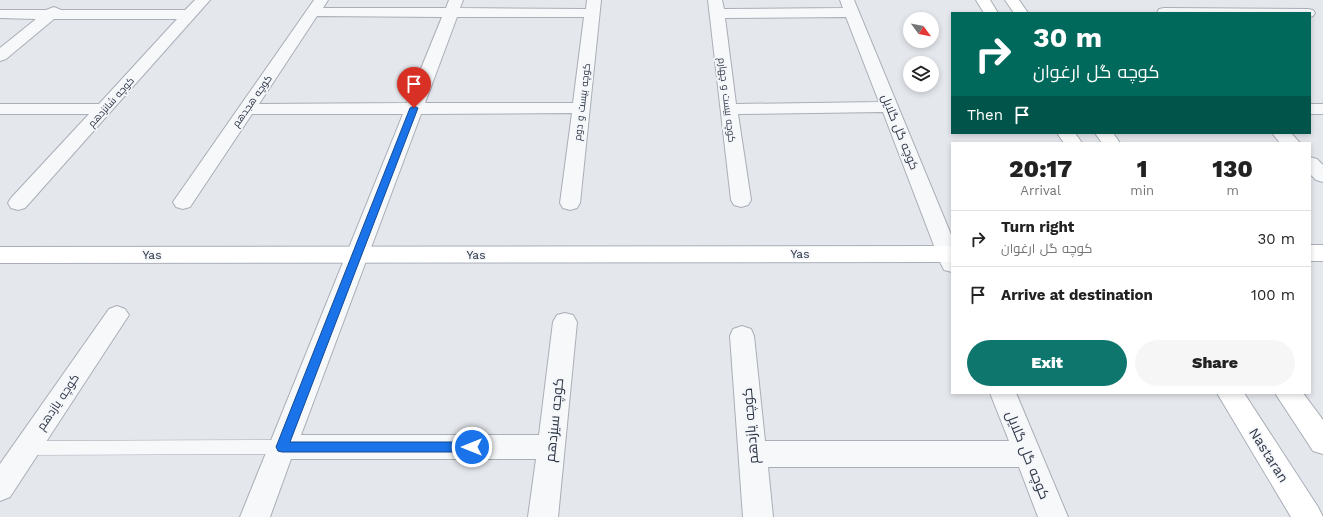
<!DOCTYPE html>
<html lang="en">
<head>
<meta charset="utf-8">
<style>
	body { margin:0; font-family:"Work Sans",Cairo,sans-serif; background:#f6f6f6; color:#222; height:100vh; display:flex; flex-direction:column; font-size:15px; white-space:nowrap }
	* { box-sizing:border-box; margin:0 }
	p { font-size:13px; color:#767676 }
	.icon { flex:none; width:22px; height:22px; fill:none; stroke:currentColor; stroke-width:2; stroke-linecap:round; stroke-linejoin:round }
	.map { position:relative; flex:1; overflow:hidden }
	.side { position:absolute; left:951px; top:142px; width:360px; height:252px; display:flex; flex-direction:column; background:#fff; border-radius:0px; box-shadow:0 2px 6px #0003 }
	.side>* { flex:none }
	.banner { position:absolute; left:951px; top:12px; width:360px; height:122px; border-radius:0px; box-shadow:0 2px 6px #0003; background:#00695c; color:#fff; overflow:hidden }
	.needle { width:26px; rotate:122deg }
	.controls { position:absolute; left:903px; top:12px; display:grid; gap:8px }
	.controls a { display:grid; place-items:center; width:36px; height:36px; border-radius:50%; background:#fff; box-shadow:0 2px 6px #0003; font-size:20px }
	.pin { position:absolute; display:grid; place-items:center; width:34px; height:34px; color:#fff; margin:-41px -17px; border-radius:50% 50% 50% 0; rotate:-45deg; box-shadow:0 0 4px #0007 }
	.pin .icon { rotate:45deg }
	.me { position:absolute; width:44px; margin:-22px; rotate:270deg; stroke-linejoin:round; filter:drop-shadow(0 0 3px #0008) }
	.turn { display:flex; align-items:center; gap:14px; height:84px; padding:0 16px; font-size:18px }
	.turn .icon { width:52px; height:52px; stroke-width:2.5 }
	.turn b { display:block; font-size:28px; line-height:34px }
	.then { display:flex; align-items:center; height:38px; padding:0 16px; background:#0003; gap:8px; font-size:15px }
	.eta { display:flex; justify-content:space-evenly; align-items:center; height:68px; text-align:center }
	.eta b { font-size:24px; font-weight:800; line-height:28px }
	.cta { display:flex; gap:8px; margin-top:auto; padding:8px 16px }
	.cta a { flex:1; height:46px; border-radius:24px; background:#0f766e; color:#fff; font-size:16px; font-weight:800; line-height:46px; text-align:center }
	.cta a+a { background:#f6f6f6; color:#222 }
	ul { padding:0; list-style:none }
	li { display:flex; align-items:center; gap:12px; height:56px; padding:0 16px; border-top:1px solid #e0e0e0 }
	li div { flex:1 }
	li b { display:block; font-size:15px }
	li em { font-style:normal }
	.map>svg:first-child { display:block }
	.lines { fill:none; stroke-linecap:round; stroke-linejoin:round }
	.lane-casing { stroke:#a9aeb7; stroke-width:1 }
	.street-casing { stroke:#a9aeb7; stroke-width:2 }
	.secondary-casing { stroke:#a9aeb7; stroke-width:2 }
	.lane { fill:#f7f8fa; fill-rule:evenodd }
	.street { fill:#f7f8fa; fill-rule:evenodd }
	.secondary { fill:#fff; fill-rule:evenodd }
	.route { fill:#1a73e8; stroke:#114b97 }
	.labels { text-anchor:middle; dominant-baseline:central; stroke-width:3.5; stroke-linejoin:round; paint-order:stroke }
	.far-street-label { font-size:10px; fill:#2b3445; stroke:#f4f6f9 }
	.street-label { font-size:12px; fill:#2b3445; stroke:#f4f6f9 }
	.near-street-label { font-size:14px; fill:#2b3445; stroke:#f4f6f9 }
</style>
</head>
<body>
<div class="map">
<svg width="1323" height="517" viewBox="0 0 1323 517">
	<rect width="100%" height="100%" fill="#e4e7ec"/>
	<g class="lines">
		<defs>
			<path id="lane" d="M282,440l6,2 2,5 -2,5 -6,2 -255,1 -6,-2 -2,-5 2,-5 6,-2z"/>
			<path id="street" d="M195,0h15l-185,208 -7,2 -7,-2 -3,-5 3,-5 78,-84h-89v-10h99l78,-85h-123l-48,40 -6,2v-13l36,-29 -36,-1v-8h46l8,-3 7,3h124z
				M314,0h14l-5,8h123l3,-8h14l-3,8 126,1 1,-9h14l-21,203 -3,5 -7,2 -7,-2 -3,-5 12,-90 -151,1 -120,321h238l14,-113 4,-7 8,-2 8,2 4,7 -19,195h-30l8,-58h-245l-21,58h-30l163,-403h-151l-62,93 -7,2 -7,-2 -3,-5zM317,16l125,1 -35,86 -148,1zM457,17h127l-11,86h-148z
				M708,0h14l2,9 119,-1 -3,-8h14l98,237v35l-8,-2 -3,-6 -58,-152 -145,2 13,86 -3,5 -7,2 -7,-2 -3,-5zM846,17l33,85 -143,2 -11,-86z
				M1164,8l144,1 5,1 2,3 -2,3 -3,1v-4h-153l2,-4z
				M1310,104h13v10h-13z
				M1272,133h19l9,10h-20z
				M1310,157l7,2 6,6v17l-7,-2 -6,-6z
				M117,306l8,3 4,6 -4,6 -115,176 -10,4v-37l109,-155z
				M742,326l9,3 3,7 11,105h244l-19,-48h26l52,124h-30l-19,-50h-251l5,50h-30l-13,-181 3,-7z"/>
			<path id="secondary" d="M976,0h14l8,13h-14z
				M1005,0h14l9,13h-14z
				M1057,133h18l7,10h-18z
				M1095,133h18l7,10h-18z
				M1310,245h13v16h-13z
				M952,246v16l-952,1v-16z
				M1217,393h27l74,114 5,10h-32z
				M1275,393h28l20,27v34l-10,-3z"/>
		</defs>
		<use href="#lane" class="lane-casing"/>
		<use href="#street" class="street-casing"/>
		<use href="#secondary" class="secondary-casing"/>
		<use href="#lane" class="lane"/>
		<use href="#street" class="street"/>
		<use href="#secondary" class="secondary"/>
	</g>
	<path class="route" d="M414,106l4,2 -128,334h182l4,2 1,3 -1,4 -4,1h-190l-4,-1 -2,-4 134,-339z"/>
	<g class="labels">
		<g class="far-street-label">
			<text transform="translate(727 100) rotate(83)">کوچه بیست و چهارم</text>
			<text transform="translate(252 101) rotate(-55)">کوچه هجدهم</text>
			<text transform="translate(111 102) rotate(-48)">کوچه شانزدهم</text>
			<text transform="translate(582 102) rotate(-83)">کوچه بیست و دوم</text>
		</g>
		<g class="street-label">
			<text transform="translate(900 132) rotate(68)">کوچه گل گلایل</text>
			<text x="800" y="254">Yas</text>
			<text x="152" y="255">Yas</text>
			<text x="476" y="255">Yas</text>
			<text transform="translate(58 402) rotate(-56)">کوچه یازدهم</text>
		</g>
		<g class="near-street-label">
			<text transform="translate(554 420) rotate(-84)">کوچه سیزدهم</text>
			<text transform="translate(750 426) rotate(-95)">کوچه یازدهم</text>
			<text transform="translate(1028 455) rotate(68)">کوچه گل گلایل</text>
			<text transform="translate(1269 455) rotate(58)">Nastaran</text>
		</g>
	</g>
</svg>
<div class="controls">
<a><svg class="needle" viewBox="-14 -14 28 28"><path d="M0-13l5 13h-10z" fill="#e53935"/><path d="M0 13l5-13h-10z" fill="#767676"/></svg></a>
<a><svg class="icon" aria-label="layers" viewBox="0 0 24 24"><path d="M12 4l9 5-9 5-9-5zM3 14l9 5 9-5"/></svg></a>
</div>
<div class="pin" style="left:414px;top:108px;background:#d93025"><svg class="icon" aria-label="arrive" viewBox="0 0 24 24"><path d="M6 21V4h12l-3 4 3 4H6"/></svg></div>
<svg class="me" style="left:472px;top:447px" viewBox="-20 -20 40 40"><circle r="17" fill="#1a73e8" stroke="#fff" stroke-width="3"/><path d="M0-11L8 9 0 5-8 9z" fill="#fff"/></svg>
<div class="banner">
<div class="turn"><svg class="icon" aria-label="right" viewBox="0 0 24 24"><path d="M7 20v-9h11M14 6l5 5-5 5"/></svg><div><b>30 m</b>کوچه گل ارغوان</div></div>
<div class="then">Then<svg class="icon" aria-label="arrive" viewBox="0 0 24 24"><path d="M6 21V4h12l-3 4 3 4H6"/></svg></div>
</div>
<section class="side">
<div class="eta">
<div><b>20:17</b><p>Arrival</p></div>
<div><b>1</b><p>min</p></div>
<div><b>130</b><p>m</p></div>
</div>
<ul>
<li><svg class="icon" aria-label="right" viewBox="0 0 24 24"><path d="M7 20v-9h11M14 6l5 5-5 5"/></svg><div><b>Turn right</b><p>کوچه گل ارغوان</p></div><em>30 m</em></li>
<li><svg class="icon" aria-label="arrive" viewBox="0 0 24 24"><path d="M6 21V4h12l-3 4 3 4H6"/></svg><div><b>Arrive at destination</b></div><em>100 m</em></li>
</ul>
<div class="cta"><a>Exit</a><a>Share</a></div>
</section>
</div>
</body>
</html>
